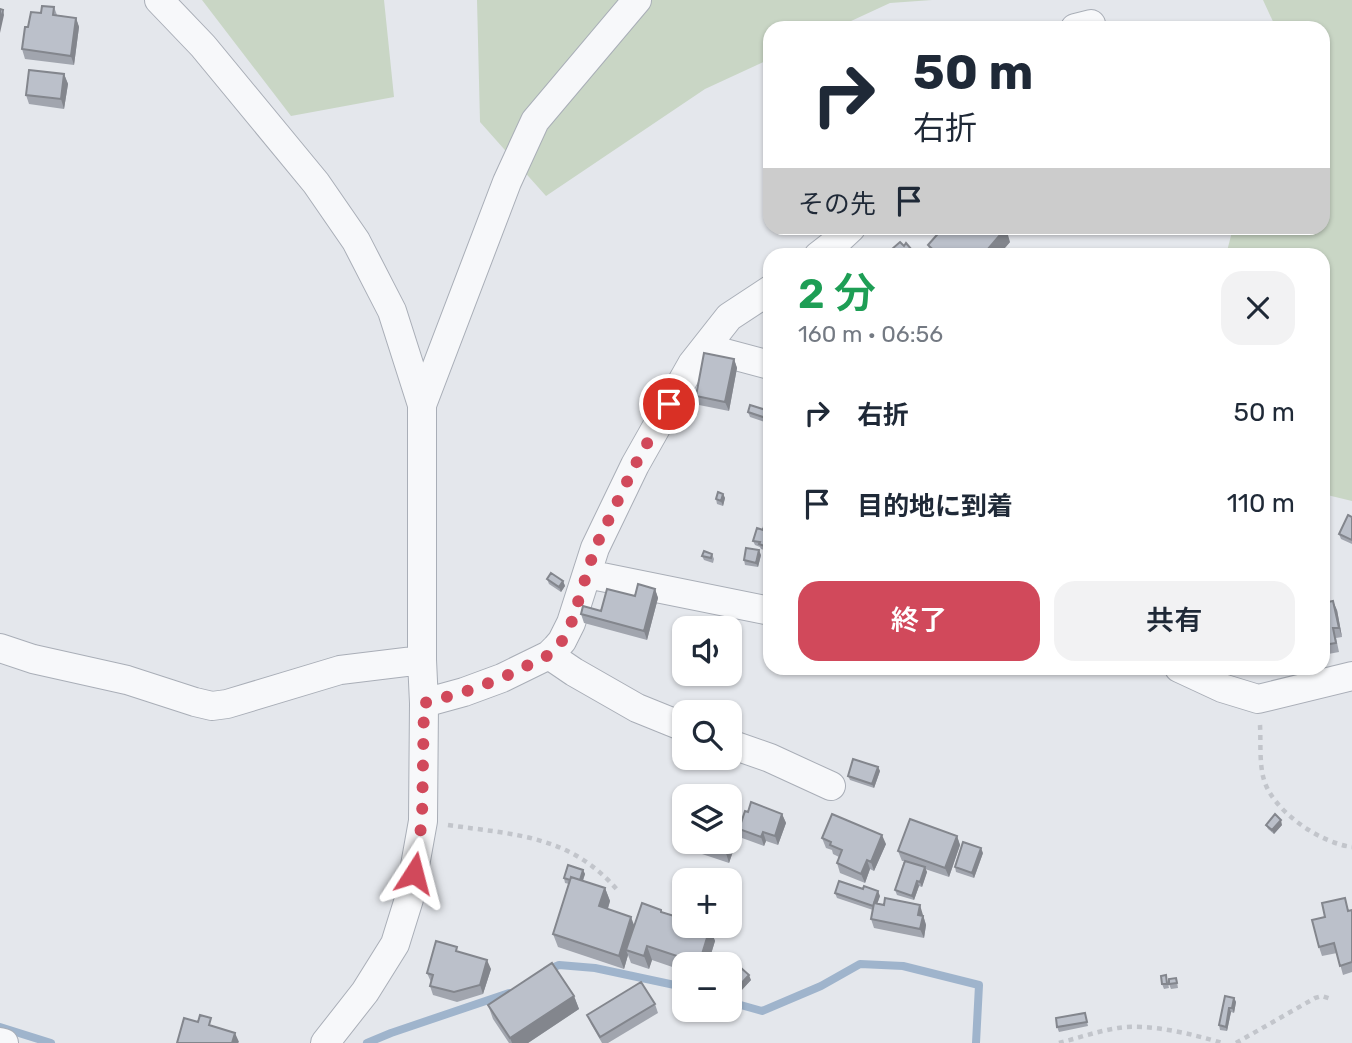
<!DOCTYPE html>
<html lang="ja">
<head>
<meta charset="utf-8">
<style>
	body { margin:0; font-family:Rubik,"Noto Sans JP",sans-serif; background:#f2f2f3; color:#1f2937; height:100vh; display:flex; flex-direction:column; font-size:26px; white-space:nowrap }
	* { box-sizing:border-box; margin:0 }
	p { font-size:23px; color:#747a83 }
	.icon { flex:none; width:38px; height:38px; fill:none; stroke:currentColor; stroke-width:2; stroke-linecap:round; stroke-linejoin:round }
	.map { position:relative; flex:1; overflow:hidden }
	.drawer { position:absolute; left:763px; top:248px; width:567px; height:427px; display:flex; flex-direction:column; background:#fff; border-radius:21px; box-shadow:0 2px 5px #0004 }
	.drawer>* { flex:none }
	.banner { position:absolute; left:763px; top:21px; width:567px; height:214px; border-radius:21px; box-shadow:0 2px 5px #0004; background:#fff; color:#1f2937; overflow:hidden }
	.controls { position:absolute; left:672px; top:616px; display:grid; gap:14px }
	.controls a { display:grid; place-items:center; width:70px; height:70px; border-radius:14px; background:#fff; box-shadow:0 2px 5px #0004; font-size:35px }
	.pin { position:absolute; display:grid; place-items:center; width:60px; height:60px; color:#fff; margin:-30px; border:4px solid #fff; border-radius:50%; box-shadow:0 2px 7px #0007 }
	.me { position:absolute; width:77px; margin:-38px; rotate:9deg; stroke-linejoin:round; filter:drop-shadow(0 0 5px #0008) }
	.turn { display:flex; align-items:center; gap:24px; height:147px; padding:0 35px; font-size:32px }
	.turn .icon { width:91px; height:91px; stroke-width:2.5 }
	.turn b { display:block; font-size:49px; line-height:60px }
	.then { display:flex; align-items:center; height:66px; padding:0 35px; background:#0003; gap:14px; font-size:26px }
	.round { display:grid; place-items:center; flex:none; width:74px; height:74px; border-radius:21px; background:#f2f2f3 }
	.head { display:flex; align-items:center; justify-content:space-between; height:119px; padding:0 35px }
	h1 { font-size:42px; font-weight:600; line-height:52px; color:#1e9e55 }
	.cta { display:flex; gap:14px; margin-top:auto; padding:14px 35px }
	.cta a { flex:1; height:80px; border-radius:21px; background:#d1495b; color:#fff; font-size:28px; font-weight:600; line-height:80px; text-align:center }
	.cta a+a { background:#f2f2f3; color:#1f2937 }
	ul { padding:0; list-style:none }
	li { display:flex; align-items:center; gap:21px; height:91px; padding:0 35px }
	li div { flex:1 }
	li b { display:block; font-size:26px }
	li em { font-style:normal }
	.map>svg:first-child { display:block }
	.green { fill:#c9d6c5 }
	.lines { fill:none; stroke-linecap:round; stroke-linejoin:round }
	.stream { stroke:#9fb4cc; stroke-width:8 }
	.minor-casing { stroke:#a9aeb7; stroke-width:30 }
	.path { stroke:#c2c5cb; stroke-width:4.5; stroke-dasharray:5 5; stroke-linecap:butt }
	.minor { stroke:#f7f8fa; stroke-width:28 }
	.wall { fill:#a1a5ae }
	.shaded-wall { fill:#83868d }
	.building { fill:#bbc0ca; stroke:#83868d; stroke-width:2 }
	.route { stroke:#d1495b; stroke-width:12; stroke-dasharray:0 21.6 }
</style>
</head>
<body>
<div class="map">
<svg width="1352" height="1043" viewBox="0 0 1352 1043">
	<rect width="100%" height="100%" fill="#e4e7ec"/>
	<path class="green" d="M202,0h182l10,97 -103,19z
		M477,0h455l-42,3 -54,25h-66v31l-65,30 -159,107 -66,-74z
		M1263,0h89v501l-29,-7v-238l-97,-1 7,-27h90v-200h-47z"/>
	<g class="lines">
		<path class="stream" d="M547,970l12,-5 36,3 89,19
			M730,1002l32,9 59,-25 39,-22 43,2 76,19 -3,58
			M0,1027l51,16
			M367,1043l24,-10 118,-40"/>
		<defs>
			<path id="minor" d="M159,0l44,46 113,137 40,58 36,70 30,94v255l2,43 -1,118 -14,78 -14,45 -30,48 -40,51
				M1075,28l16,-4
				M818,256l18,-14 15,-14
				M706,348l64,17
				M422,405l85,-223 28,-61 102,-121
				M587,574l183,37
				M0,648l33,11 94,21 68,22 17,4 15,-2 113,-34 82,-10
				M549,655l25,17 63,36 47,19
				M1179,668l43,20 36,11 94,-23
				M424,703l40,-11 38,-14 47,-23 7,-7 6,-7 9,-18 24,-75 40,-83 57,-101 37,-47 41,-27
				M730,744l40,14 61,28
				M0,1042l4,1"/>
		</defs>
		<use href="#minor" class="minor-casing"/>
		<path class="path" d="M1260,725c1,17 -1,38 4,55 9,31 56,63 88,67
			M448,825c68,10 123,10 171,67
			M1059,1043c19,-5 39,-12 59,-15 29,-5 75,6 104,15
			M1236,1043l79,-45 7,-2 9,3"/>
		<use href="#minor" class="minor"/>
	</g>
	<path class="wall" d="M54,7l3,8 19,3 3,9 -5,38 -49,-6 -3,-10 6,-22 13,-14z
		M64,74l4,10 -4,25 -35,-5 -3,-9z
		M1010,242l-12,14h-67l-3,-11z
		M734,359l3,9 -8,43 -30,-6 -3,-9z
		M769,411l1,6 -2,6 -18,-6 -2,-5z
		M723,494l2,4 -2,8 -6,-2 -1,-5z
		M1352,517v27l-11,-5 -2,-5z
		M770,520v32l-9,-3 -1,-2 -5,-2 -2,-4 10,-11z
		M712,554l2,5 -1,4 -9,-3 -2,-4z
		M761,555l-3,12 -13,-2 -1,-5z
		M547,579l16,2 2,5 -4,6 -12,-8z
		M655,589l3,9 -11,42 -63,-17 -3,-9 20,-3z
		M1323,603l14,7 5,27 -6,1 3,14 -16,3z
		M878,767l2,4 -6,17 -24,-8 -2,-4z
		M748,812l34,2 4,9 -8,22 -12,-4 -2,5 -22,-8 -2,-7 -11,32 -51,-17 -3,-9 9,-22v27h46z
		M1266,825h16l-8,9 -6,-5z
		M957,836l3,9 -11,32 -24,-8 2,3 -5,15 -3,-1 -5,14 -17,-5 -2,-5 9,-29h-2l-4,-10z
		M822,838l64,6 -12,27 -4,-2 -5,14 -25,-10 -3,-10 2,-6 -6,-3 -1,-4 -6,-2z
		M983,853l-9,25 -18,-6 -1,-5z
		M583,870l2,4 -2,7 22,7 5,13 -2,8 26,16 28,-13 48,16 5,13 -5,16 4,1 2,6h-32v7l-32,-11 -3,9 -18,-6 -3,-8 -4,14 -66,-22 -5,-13 16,-50 -4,-1 -1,-5z
		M863,889l17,7 -3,8 46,11 3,10 -2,13 -50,-10 -3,-9 2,-9 -36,-12 -2,-5z
		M1349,910h3v62l-9,3 -6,-22 -15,3 -3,-9z
		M459,952l32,17 -8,25 -26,8 -24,-7 -3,-9 1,-4 -4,-9z
		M730,964l21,16 -12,13 -9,-8z
		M1166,975l3,13 -5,1 -2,-5z
		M1177,982l1,6 -7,1 -2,-5z
		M574,996l5,13 -51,34h-19l-16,-24 -5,-14z
		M1234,998l2,4 -2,11 -3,-1 -4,19 -7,-1 -1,-5z
		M655,1004l3,9 -50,30h-6l-11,-19 -4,-9z
		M1085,1013l3,13 -29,6 -2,-5z"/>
	<path class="shaded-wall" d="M3,10l1,5 -4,18v-10z
		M76,18l3,9 -5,38 -3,-9z
		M64,74l4,10 -4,25 -3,-10z
		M1006,228l4,14 -12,14h-16z
		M734,359l3,9 -8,43 -4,-9z
		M769,411l1,6 -2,6 -2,-5z
		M723,494l2,4 -2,8 -2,-5z
		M759,550l2,5 -3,12 -2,-4z
		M563,581l2,5 -4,6 -2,-5z
		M655,589l3,9 -11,42 -3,-9z
		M1333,601l4,9 5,27 -3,-9z
		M878,767l2,4 -6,17 -2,-4z
		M782,814l4,9 -8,22 -3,-9z
		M737,820l3,10 -1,-1 1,2 -11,32 -3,-10z
		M1281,820l1,5 -8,9 -2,-4z
		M763,832l3,9 -2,5 -3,-9z
		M882,835l4,9 -12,27 -3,-9z
		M957,836l3,9 -11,32 -4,-9z
		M981,848l2,5 -9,25 -2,-5z
		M867,860l3,9 -5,14 -4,-9z
		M925,867l2,5 -5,15 -2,-5z
		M583,870l2,4 -5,14 -1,-5z
		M917,881l2,5 -5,14 -2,-4z
		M605,888l5,13 -6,19 -5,-14z
		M878,891l2,5 -5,14 -2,-4z
		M920,905l6,20 -2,13 -4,-9 -2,-14z
		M631,917l5,13 -10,20 2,5 -4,14 -5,-13z
		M710,928l5,13 -7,23 -6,-10z
		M647,946l5,14 -3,9 -5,-13z
		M487,960l4,9 -8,25 -3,-9z
		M749,975l2,5 -12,13 -2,-5z
		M574,996l5,13 -51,34h-16l-2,-5z
		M1234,998l2,4 -2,11 -2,-5z
		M1229,1008l2,4 -4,19 -1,-4z
		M235,1033l4,9 -1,1h-6z"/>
	<path class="building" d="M42,6l12,1 -1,8 23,3 -5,38 -49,-7 3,-22h3l3,-15 10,1z
		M0,9l3,1 -3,13z
		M29,70l35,4 -3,25 -35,-4z
		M943,228h63l-24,28h-42l-12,-11z
		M900,242l4,4 2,-3 11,13h-33z
		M704,353l30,6 -9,43 -29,-6z
		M750,405l19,6 -3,7 -18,-6z
		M718,492l5,2 -2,7 -5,-2z
		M1348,515l4,2v23l-13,-6z
		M766,519l4,1v28l-11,-4 1,-2 -7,-1 4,-13 6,2z
		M746,548l13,2 -3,13 -12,-3z
		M704,551l8,3 -1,4 -9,-2z
		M551,573l12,8 -4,6 -12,-8z
		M638,584l17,5 -11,42 -63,-17 2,-8 18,5 6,-22 28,7z
		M1333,601l6,27h-6l3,15 -13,2v-42z
		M853,759l25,8 -6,17 -24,-8z
		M751,802l31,12 -7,22 -12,-4 -2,5 -22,-8 6,-18 3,1z
		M832,814l50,21 -11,27 -4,-2 -6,14 -24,-11 5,-13 -12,-5 1,-3 -9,-4z
		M1275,814l6,6 -9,10 -6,-5z
		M682,815h2v25l-9,-3z
		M730,818l7,2 -11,33 -36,-11h40z
		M910,819l47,17 -12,32 -47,-17z
		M963,842l18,6 -9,25 -17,-6z
		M905,861l20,6 -5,15 -3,-1 -5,15 -17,-6z
		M568,865l15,5 -3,10 -9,-3 -1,3 -6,-2z
		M571,877l34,11 -6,18 32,11 -12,39 -66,-22z
		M839,881l24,8 1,-3 14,5 -5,15 -38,-13z
		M885,898l35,7 -2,10 5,1 -3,13 -49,-10 3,-16 10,2z
		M1345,898l3,13 4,-1v52l-12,4 -6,-23 -15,4 -7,-27 13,-3 -3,-14z
		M642,903l19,7v2l23,7v7h20l6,2 -8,26 12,4 -2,6h-11l-54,-18 -3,10 -18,-6z
		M436,941l21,6 -1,4 31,9 -7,25 -26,7 -24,-6 3,-11 -6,-2z
		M731,959l18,16 -12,13 -7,-7v-17h-4z
		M552,963l22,33 -64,42 -22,-33z
		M1166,975l1,9h-5l-1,-8z
		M1176,978l1,5 -8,1v-5z
		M641,982l14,22 -55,33 -13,-22z
		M1225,996l9,2 -2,10h-3l-3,19 -7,-2z
		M1085,1013l2,9 -30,5 -1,-9z
		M200,1015l11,3 -2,7 26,8 -3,10h-55l7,-25 14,4z"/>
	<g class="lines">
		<path class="route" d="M414,873l8,-52 2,-118 40,-11 38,-14 47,-23 13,-14 9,-17 24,-76 40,-83 34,-61"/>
	</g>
</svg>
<div class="controls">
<a><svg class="icon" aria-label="sound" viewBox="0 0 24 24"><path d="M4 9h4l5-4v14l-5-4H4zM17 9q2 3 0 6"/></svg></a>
<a><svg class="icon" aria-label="search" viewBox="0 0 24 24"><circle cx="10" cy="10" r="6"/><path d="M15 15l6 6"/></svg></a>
<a><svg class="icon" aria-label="layers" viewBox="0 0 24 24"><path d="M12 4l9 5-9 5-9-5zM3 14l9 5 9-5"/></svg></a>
<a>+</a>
<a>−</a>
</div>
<div class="pin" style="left:669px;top:404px;background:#d93025"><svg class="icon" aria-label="arrive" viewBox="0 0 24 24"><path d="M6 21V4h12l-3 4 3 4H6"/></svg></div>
<svg class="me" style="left:414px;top:873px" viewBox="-20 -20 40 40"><path d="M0-17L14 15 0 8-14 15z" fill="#d1495b" stroke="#fff" stroke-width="4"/></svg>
<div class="banner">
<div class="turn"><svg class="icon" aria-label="right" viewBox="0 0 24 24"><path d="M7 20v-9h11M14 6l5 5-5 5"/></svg><div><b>50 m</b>右折</div></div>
<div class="then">その先<svg class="icon" aria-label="arrive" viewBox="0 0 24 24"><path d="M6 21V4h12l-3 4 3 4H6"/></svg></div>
</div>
<section class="drawer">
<div class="head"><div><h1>2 分</h1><p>160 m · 06:56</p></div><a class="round"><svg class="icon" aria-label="close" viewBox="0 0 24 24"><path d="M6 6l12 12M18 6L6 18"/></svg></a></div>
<ul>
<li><svg class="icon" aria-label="right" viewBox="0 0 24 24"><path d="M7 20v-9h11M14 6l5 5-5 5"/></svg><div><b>右折</b></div><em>50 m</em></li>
<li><svg class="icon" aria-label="arrive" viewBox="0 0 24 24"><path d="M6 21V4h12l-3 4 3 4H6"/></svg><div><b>目的地に到着</b></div><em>110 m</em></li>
</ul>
<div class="cta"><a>終了</a><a>共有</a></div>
</section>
</div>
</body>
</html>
